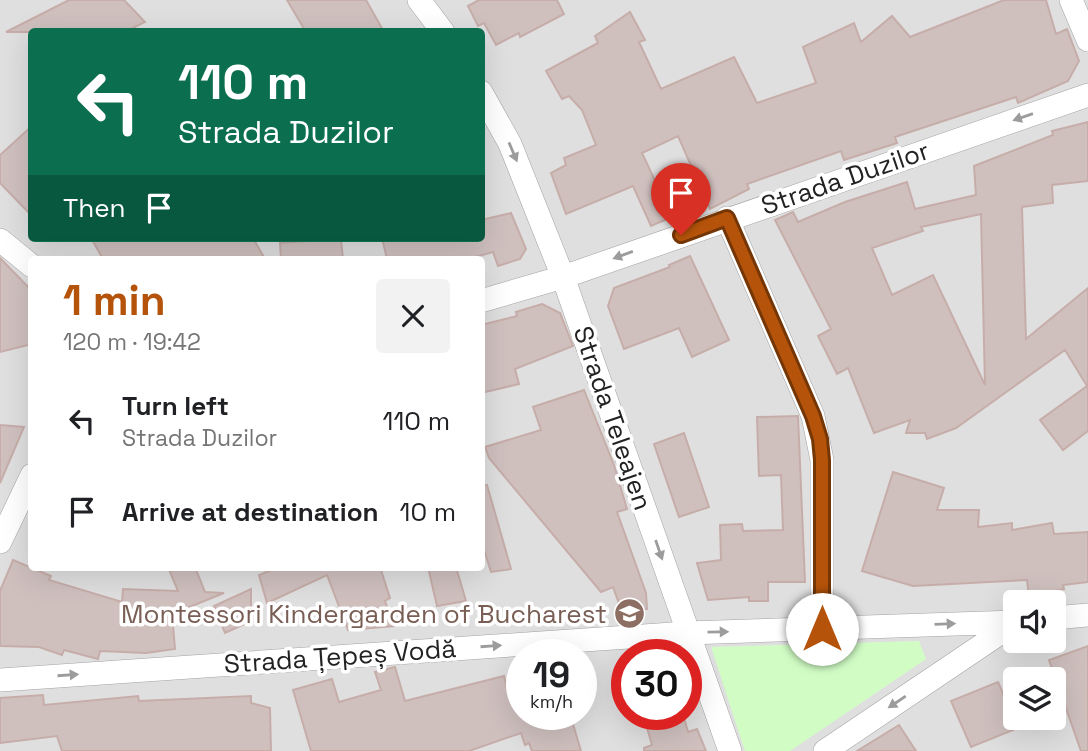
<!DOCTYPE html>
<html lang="en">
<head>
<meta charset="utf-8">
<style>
	body { margin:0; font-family:"Space Grotesk",sans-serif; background:#f2f2f2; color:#202124; height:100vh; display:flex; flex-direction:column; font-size:26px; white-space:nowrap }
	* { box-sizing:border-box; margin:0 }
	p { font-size:23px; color:#757577 }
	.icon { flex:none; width:38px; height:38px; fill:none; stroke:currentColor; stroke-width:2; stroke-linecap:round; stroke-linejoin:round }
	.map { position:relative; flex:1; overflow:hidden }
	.drawer { position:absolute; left:28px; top:256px; width:457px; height:315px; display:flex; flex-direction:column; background:#fff; border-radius:7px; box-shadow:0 7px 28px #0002 }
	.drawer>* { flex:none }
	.hud { position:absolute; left:28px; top:28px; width:457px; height:214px; border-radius:7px; box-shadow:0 7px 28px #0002; background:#0b6e4f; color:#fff; overflow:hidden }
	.tools { position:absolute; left:1003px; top:590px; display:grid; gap:14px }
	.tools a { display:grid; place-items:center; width:63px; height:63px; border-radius:7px; background:#fff; box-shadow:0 7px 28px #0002; font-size:35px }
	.speed { position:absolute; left:506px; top:639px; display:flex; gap:14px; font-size:35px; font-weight:700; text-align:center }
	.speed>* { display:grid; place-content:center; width:91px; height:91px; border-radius:50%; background:#fff; box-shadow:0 7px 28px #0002; line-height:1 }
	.speed small { font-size:18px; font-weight:400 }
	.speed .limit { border:10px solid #d22; background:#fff; color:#111 }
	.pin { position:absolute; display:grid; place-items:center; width:60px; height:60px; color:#fff; margin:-72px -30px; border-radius:50% 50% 50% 0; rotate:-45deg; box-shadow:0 0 7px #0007 }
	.pin .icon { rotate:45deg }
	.me { position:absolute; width:77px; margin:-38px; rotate:0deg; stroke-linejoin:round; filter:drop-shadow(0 0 5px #0008) }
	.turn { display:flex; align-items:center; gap:24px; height:147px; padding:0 35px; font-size:32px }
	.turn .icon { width:91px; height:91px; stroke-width:2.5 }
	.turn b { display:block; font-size:49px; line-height:60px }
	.then { display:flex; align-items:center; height:66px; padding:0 35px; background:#0003; gap:14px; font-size:26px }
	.round { display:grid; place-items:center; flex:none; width:74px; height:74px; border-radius:7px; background:#f2f2f2 }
	.headline { display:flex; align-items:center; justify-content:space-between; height:119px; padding:0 35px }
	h1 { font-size:42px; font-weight:600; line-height:52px; color:#b45309 }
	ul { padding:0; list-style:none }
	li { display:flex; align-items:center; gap:21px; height:91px; padding:0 35px }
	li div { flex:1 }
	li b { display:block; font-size:26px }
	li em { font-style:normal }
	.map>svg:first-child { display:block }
	.residential { fill:#e0dfdf; fill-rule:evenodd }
	.park { fill:#d1fdc5 }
	.building { fill:#cfc0be; stroke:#c6ada9; stroke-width:2; fill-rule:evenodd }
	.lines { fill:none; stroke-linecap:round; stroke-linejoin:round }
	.street-casing { stroke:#a3a3a3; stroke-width:24 }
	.street { stroke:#fff; stroke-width:23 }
	.oneway { fill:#9c9c9c }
	.route-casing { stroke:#753606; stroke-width:18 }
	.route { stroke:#b45309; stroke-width:12 }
	.labels { text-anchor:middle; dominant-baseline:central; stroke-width:7; stroke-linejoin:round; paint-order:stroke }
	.street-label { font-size:26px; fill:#222; stroke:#fff }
	.education-label { font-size:26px; fill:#785e54; stroke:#fff; text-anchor:end }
</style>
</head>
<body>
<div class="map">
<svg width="1088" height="751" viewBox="0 0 1088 751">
	<rect width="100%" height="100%" fill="#f2ece8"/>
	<path class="residential" d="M0,0h1088v751h-1088zM32,32h449v206h-449zM32,259h449v308h-449zM1015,602h39v38h-39zM522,654h59v60h-59zM626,654h60v60h-60zM1015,679h39v39h-39z"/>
	<path class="park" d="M919,641l7,18 -136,92h-45l-34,-104z"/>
	<path class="building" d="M69,0h55l21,22 -20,10h-119z
		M287,0h79l18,32h-78z
		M479,0h78l7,14 -44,23 -1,-4 -23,12 -12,-22 -6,3 -10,-20z
		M1004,0h42l10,34 11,-5 12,32 -11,20 -50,22 -2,-6 -121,40 2,6 -53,17 -3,-9 -94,33 2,5 -39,20 -32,-73 -36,17 30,64 -21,9 -18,-40 -67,28 -15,-41 15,-8 -2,-7 32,-13 -14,-35 -13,-14 -7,3 -16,-28 52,-28 -3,-7 35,-24 15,28 -6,2 22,47 73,-32 23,46 59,-20 -13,-36 51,-24 7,19 31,-26 18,21z
		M1088,122v59l-36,4 1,18 -31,4 4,132 62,-51v143l-25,19 -23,-30 47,-34 -22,-36 -109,78 -29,11 -2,-6h-19l4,-13 -36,13 -26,-65 -11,6 -19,-38 13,-7 -56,-109 18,-8 5,10 47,-20 62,-20 8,27 61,-14 -2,-29 79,-31 -1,-4zM981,214l4,171 -52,-110 -41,20 -20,-47 51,-17 -2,-4z
		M32,126v90l-32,-33v-28z
		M511,213l15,36 -6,10 -22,7 -5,-14 -25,7h-81l-5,-21h99v-18z
		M91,238h162l12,21h-162z
		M341,239l2,20h-62l-1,-16z
		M690,256l39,84 -37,17 -13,-29 -55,21 -16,-43 6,-18 56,-21 -1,-2z
		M0,258l32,33v53l-32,8z
		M542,304l18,9 13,33 -58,23 4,15 -38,9v-68l36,-9 -1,-4z
		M584,390l30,75 13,44 -10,3 29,81 1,16h-26l-8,-22 -12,5 -112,-134 -4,-11 56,-17 -8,-23z
		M798,416l7,166h-37v19h-19v-4l-41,3 -11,-37 24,-3 -1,-35 22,-1 1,7 40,-1 -2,-55 -22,1 -2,-59z
		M0,425l24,2 -24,56z
		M684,433l25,74 -30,10 -25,-73z
		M893,472l51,16 -7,22h42l-1,17 34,-4v7l40,-7 2,11 34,-2v50l-25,3 1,4 -35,7 -2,-16 -114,6 -51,-15z
		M487,485l24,84 -20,3 -10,-32v-54z
		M13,560l38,16 -2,4 73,22 1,-13 55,2 -10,-24h27l10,25 19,1 -52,21 3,35 -29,4 -46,-2 -2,8 -34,-9 -2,5 -23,-8 -39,-1v-55z
		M279,567h101l10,31 -5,3 9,25 -46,4 -21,-55 -60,28 -8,-28z
		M428,567h28l10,34 -29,5z
		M251,589v32l-26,12 -11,-27z
		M1088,646v105h-7l-32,-91z
		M395,667l10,34 99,-25 7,27 11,-3v14h48l11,37h-49l-3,-8 -4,2 -4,-12 -52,18h-158l-18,-61 39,-11 7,23 42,-12 -6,-18z
		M998,682l20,46 -47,19 -20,-46z
		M43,695l1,10 94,-9 1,5 112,-5v7l19,5 1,43h-209l-5,-15 -57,7v-45z
		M643,714h40l5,18 9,-3 9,22h-62v-3l8,-3z
		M899,725l17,26h-59z"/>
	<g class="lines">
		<defs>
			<path id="street" d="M419,0l24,32
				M1071,0l17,40
				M481,92l29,52 53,133 167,474
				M727,218l86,198 9,44v169
				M0,240l32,26
				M481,301l82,-24 525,-182
				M0,542l32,-67
				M1054,618l34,-3
				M0,680l687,-47 328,-11
				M825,751l190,-128"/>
		</defs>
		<use href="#street" class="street-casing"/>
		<use href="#street" class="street"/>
	</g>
	<defs><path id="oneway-solid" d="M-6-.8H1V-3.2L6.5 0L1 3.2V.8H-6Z" transform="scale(1.75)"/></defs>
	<g class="oneway">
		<use href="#oneway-solid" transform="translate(1023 117) rotate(161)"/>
		<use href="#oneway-solid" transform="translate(513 152) rotate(67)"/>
		<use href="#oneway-solid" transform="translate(623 255) rotate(160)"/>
		<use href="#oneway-solid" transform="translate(659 550) rotate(71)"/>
		<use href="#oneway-solid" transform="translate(945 624) rotate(-2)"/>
		<use href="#oneway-solid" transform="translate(718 632) rotate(-1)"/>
		<use href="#oneway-solid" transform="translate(491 646) rotate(-4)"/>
		<use href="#oneway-solid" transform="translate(68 675) rotate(-4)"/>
		<use href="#oneway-solid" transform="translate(897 702) rotate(146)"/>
	</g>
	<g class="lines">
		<defs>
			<path id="route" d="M681,235l46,-17 86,198 7,23 2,21v169"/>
		</defs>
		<use href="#route" class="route-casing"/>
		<use href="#route" class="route"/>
	</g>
	<defs>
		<symbol id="school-disc" viewBox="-11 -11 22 22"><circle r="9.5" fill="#8d6e63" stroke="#fff"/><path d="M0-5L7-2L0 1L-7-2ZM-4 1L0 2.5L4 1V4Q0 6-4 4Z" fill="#fff"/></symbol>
	</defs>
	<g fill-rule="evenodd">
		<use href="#school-disc" x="612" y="596" width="35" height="35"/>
	</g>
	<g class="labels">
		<g class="street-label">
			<text transform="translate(845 178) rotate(-19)">Strada Duzilor</text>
			<text transform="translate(613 418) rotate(71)">Strada Teleajen</text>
			<text transform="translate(340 656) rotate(-4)">Strada Țepeș Vodă</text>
		</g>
		<g class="education-label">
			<text x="607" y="614">Montessori Kindergarden of Bucharest</text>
		</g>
	</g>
</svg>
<div class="tools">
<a><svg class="icon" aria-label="sound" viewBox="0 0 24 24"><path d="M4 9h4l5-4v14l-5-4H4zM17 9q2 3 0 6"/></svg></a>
<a><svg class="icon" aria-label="layers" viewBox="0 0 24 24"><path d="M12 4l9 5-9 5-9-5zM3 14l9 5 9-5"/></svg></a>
</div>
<div class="speed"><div>19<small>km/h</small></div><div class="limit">30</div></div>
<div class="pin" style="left:681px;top:235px;background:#d93025"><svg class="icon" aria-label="arrive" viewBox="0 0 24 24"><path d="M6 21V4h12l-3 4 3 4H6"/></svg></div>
<svg class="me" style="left:822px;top:629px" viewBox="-20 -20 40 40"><circle r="19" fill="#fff"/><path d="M0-13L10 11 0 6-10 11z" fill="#b45309"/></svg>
<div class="hud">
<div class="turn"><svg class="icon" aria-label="left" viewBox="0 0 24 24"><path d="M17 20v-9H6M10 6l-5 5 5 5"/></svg><div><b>110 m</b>Strada Duzilor</div></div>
<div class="then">Then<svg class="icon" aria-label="arrive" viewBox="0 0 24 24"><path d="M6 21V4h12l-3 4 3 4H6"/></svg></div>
</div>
<section class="drawer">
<div class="headline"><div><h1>1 min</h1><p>120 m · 19:42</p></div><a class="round"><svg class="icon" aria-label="close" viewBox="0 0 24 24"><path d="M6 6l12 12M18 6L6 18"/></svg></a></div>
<ul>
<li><svg class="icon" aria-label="left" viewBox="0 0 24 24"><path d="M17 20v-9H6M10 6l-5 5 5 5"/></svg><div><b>Turn left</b><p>Strada Duzilor</p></div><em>110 m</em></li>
<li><svg class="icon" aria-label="arrive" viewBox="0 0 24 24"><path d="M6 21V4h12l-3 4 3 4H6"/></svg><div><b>Arrive at destination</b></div><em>10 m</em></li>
</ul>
</section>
</div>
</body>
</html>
